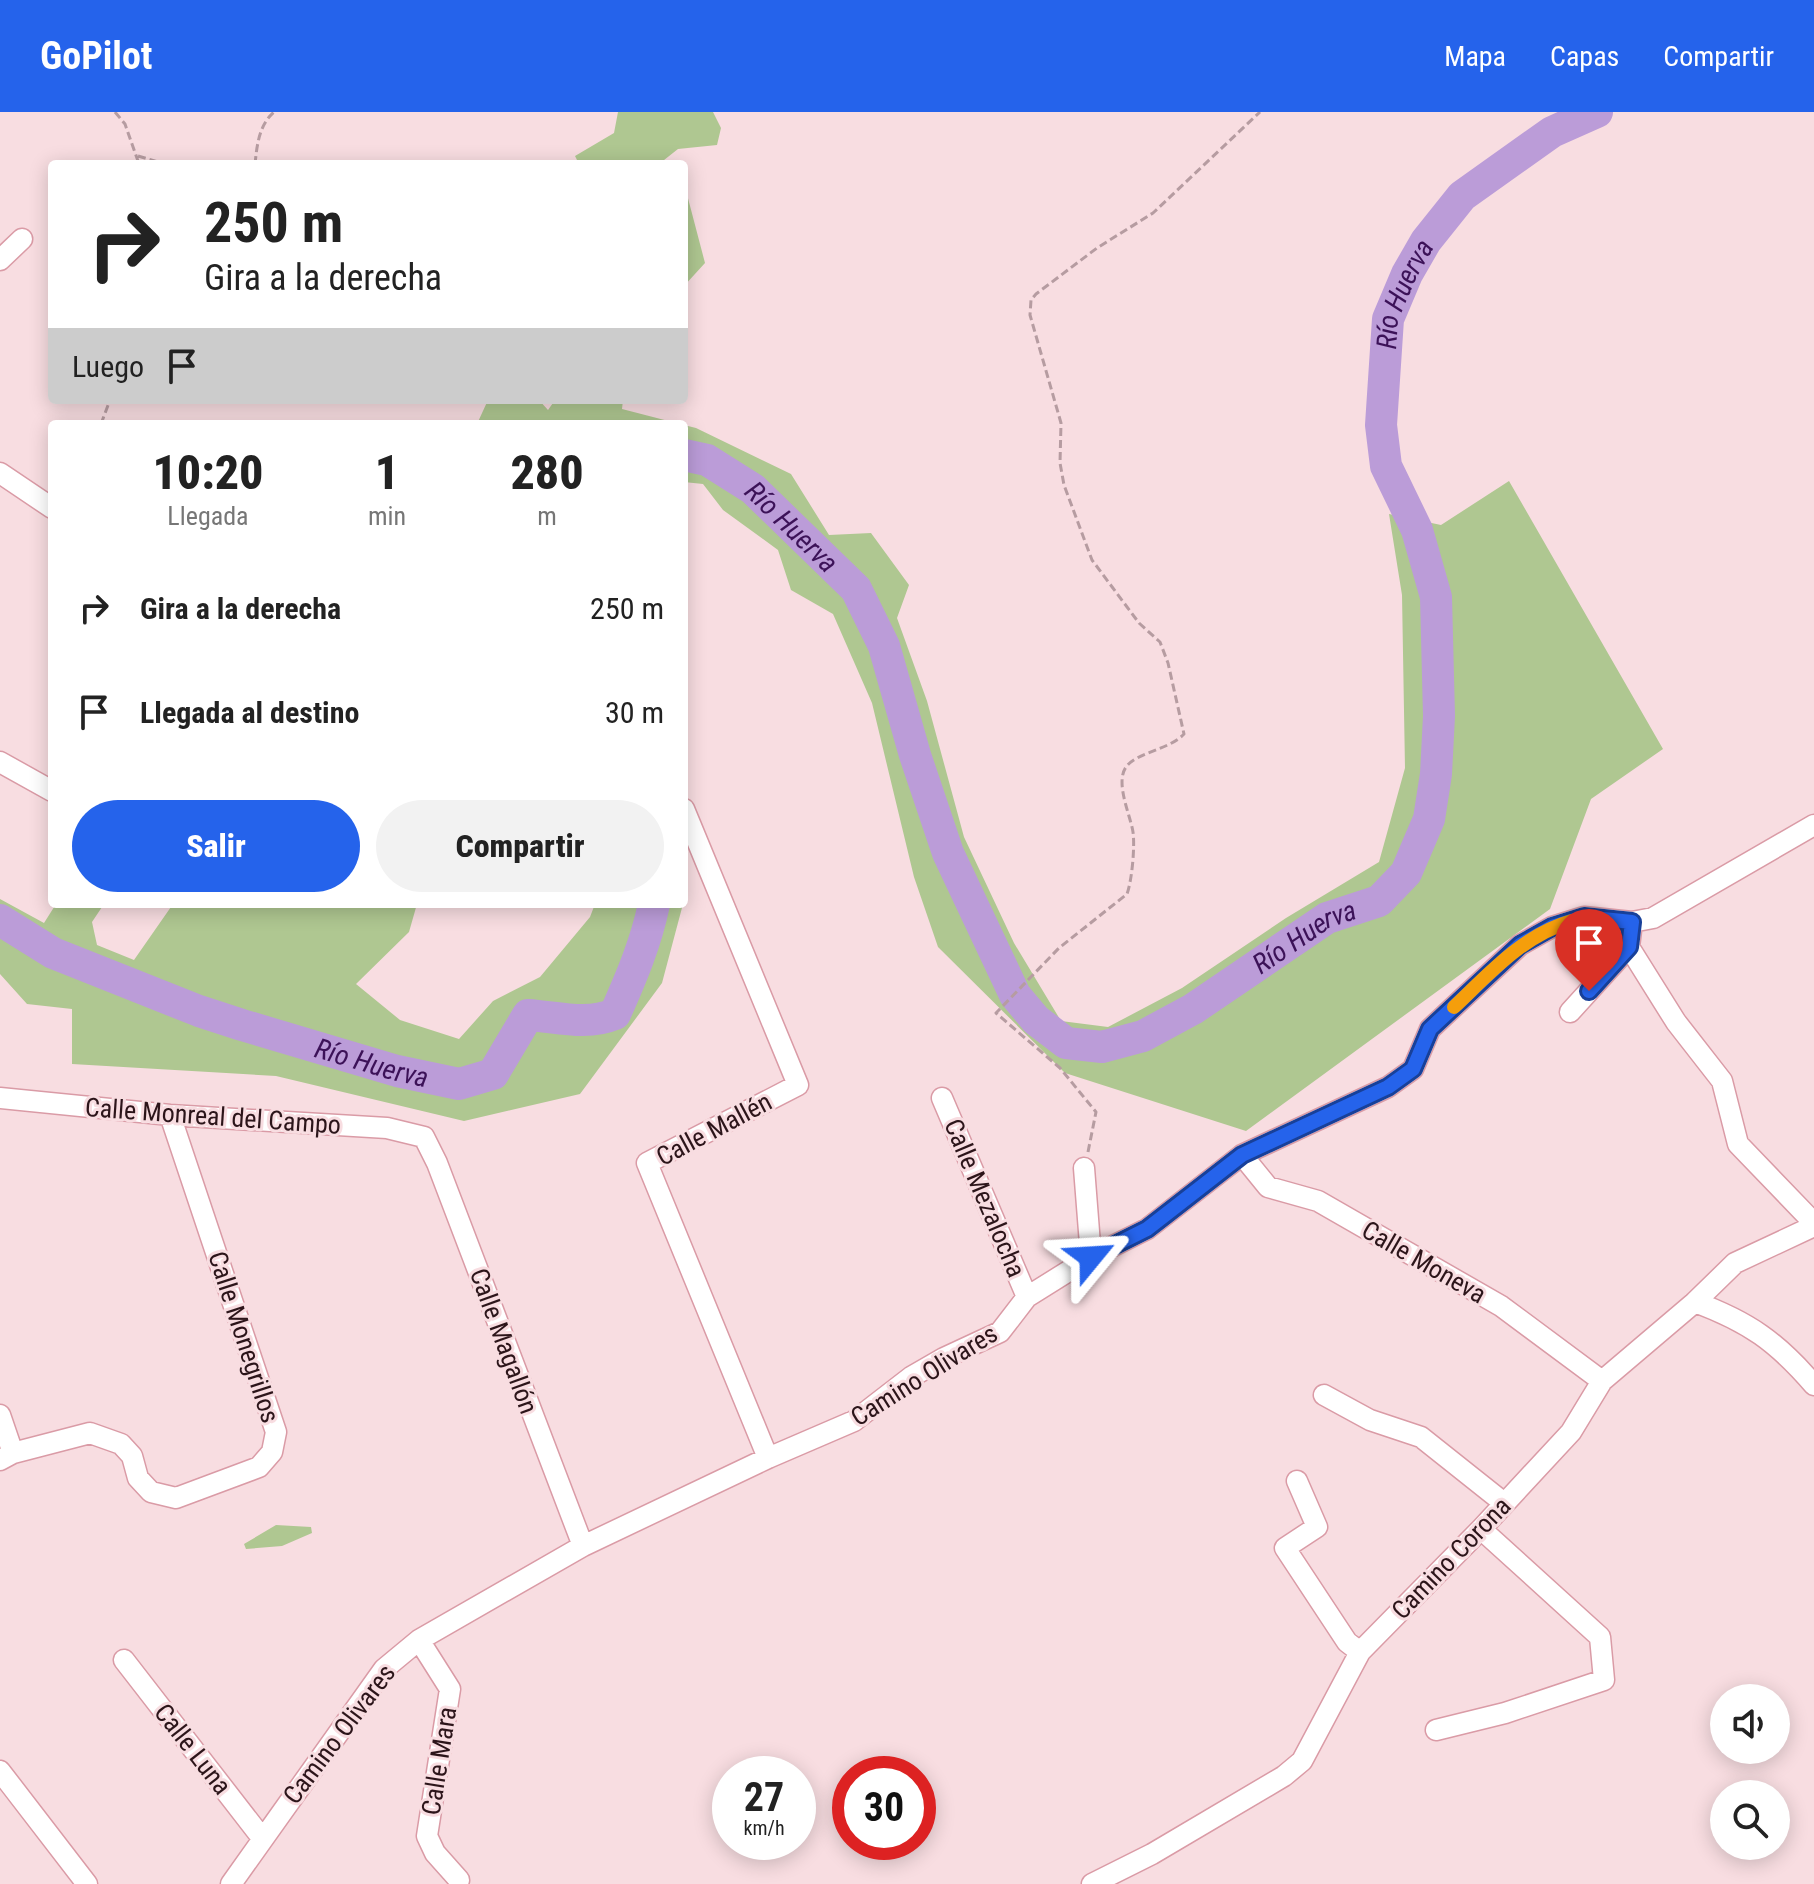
<!DOCTYPE html>
<html lang="es">
<head>
<meta charset="utf-8">
<style>
	body { margin:0; font-family:"Roboto Condensed",sans-serif; background:#f2f2f2; color:#222; height:100vh; display:flex; flex-direction:column; font-size:30px; white-space:nowrap }
	* { box-sizing:border-box; margin:0 }
	p { font-size:26px; color:#767676 }
	.icon { flex:none; width:44px; height:44px; fill:none; stroke:currentColor; stroke-width:2; stroke-linecap:round; stroke-linejoin:round }
	.map { position:relative; flex:1; overflow:hidden }
	.panel { position:absolute; left:48px; top:308px; width:640px; height:488px; display:flex; flex-direction:column; background:#fff; border-radius:8px; box-shadow:0 4px 20px #0003 }
	.panel>* { flex:none }
	.banner { position:absolute; left:48px; top:48px; width:640px; height:244px; border-radius:8px; box-shadow:0 4px 20px #0003; background:#fff; color:#222; overflow:hidden }
	.controls { position:absolute; left:1710px; top:1572px; display:grid; gap:16px }
	.controls a { display:grid; place-items:center; width:80px; height:80px; border-radius:50%; background:#fff; box-shadow:0 4px 20px #0003; font-size:40px }
	.speed { position:absolute; left:712px; top:1644px; display:flex; gap:16px; font-size:40px; font-weight:700; text-align:center }
	.speed>* { display:grid; place-content:center; width:104px; height:104px; border-radius:50%; background:#fff; box-shadow:0 4px 20px #0003; line-height:1 }
	.speed small { font-size:20px; font-weight:400 }
	.speed .limit { border:12px solid #d22; background:#fff; color:#111 }
	.pin { position:absolute; display:grid; place-items:center; width:68px; height:68px; color:#fff; margin:-82px -34px; border-radius:50% 50% 50% 0; rotate:-45deg; box-shadow:0 0 8px #0007 }
	.pin .icon { rotate:45deg }
	.me { position:absolute; width:88px; margin:-44px; rotate:63deg; stroke-linejoin:round; filter:drop-shadow(0 0 6px #0008) }
	.turn { display:flex; align-items:center; gap:28px; height:168px; padding:0 24px; font-size:36px }
	.turn .icon { width:104px; height:104px; stroke-width:2.5 }
	.turn b { display:block; font-size:56px; line-height:68px }
	.then { display:flex; align-items:center; height:76px; padding:0 24px; background:#0003; gap:16px; font-size:30px }
	.eta { display:flex; justify-content:space-evenly; align-items:center; height:136px; text-align:center }
	.eta b { font-size:48px; font-weight:800; line-height:56px }
	.primary-button { display:flex; gap:16px; margin-top:auto; padding:16px 24px }
	.primary-button a { flex:1; height:92px; border-radius:48px; background:#2563eb; color:#fff; font-size:32px; font-weight:800; line-height:92px; text-align:center }
	.primary-button a+a { background:#f2f2f2; color:#222 }
	ul { padding:0; list-style:none }
	li { display:flex; align-items:center; gap:24px; height:104px; padding:0 24px }
	li div { flex:1 }
	li b { display:block; font-size:30px }
	li em { font-style:normal }
	header { display:flex; align-items:center; gap:48px; box-sizing:border-box; height:112px; padding:0 40px; background:#2563eb; color:#fff }
	header strong { font-size:38px }
	nav { display:flex; gap:44px; margin-inline-start:auto; font-size:28px }
	.map>svg:first-child { display:block }
	.green { fill:#afc791 }
	.lines { fill:none; stroke-linecap:round; stroke-linejoin:round }
	.river { stroke:#bb9cd8; stroke-width:32 }
	.street-casing { stroke:#da9ba6; stroke-width:23 }
	.path { stroke:#b69ca1; stroke-width:3; stroke-dasharray:8 4; stroke-linecap:butt }
	.street { stroke:#fff; stroke-width:20 }
	.route-casing { stroke:#184099; stroke-width:20 }
	.route { stroke:#2563eb; stroke-width:14 }
	.slow { stroke:#f59e0b; stroke-width:14 }
	.labels { text-anchor:middle; dominant-baseline:central; stroke-width:6; stroke-linejoin:round; paint-order:stroke }
	.street-label { font-size:26px; fill:#2c151a; stroke:#f8dde1 }
	.water-label { font-size:28px; font-style:italic; fill:#3c1258; stroke:#f8dde1 }
</style>
</head>
<body>
<header>
<strong>GoPilot</strong>
<nav><a>Mapa</a><a>Capas</a><a>Compartir</a></nav>
</header>
<div class="map">
<svg width="1814" height="1772" viewBox="0 0 1814 1772">
	<rect width="100%" height="100%" fill="#f8dde1"/>
	<path class="green" d="M618,0h95l8,16 -4,17 -39,4 -19,15h-80l-4,-8 39,-23z
		M684,71l21,80 -21,23z
		M488,288h51l9,10 7,-10h68l-1,9 58,15h-203z
		M684,313l12,3 95,46 38,61 42,-2 38,52 -12,33 30,83 37,136 50,106 47,78 47,6 74,-39 104,-70 93,-56 26,-94 -3,-173 -13,-81 52,11 68,-44 154,268 -72,50 -41,110 -304,222 -181,-58 -127,-126 -24,-70 -42,-174 -39,-89 -42,-24 -13,-40 -55,-40 -20,-26 -19,-2z
		M0,787l44,24 12,-19h48l-12,18 5,23 37,15 39,-56h244l-8,28 -53,52 44,36 59,19 34,-38 47,-24 50,-60 5,-13h88l-21,79 -82,111 -116,27 -188,-45 -204,-12v-55l-45,-5 -27,-30z
		M276,1413l35,2 1,6 -30,13 -36,3 -2,-5z"/>
	<g class="lines">
		<g class="river">
			<path id="s1" d="M684,343l23,5 46,29 103,100 28,57 31,109 33,98 67,142 21,25 30,23 36,4 41,-11 50,-27 134,-91 52,-17 27,-28 23,-54 7,-45 3,-58 -3,-119 -19,-67 -31,-64 -5,-41 7,-106 19,-45 19,-33 36,-45 90,-64 45,-20"/>
			<path id="s2" d="M0,808l53,33 146,58 43,14 155,46 62,13 34,-10 35,-59c30,2 58,11 87,-1 16,-36 31,-71 39,-110"/>
		</g>
		<defs>
			<path id="street" d="M0,148l22,-21
				M0,361l52,35
				M0,650l52,29
				M684,697l114,276 -151,78 121,295
				M1632,810l-3,25 47,75 46,59 16,63 76,79
				M1570,900l59,-65
				M0,986l170,17 217,13 37,9 13,26 146,383
				M942,986l85,199
				M1242,1043l26,32 50,14 183,105 101,75
				M1084,1056l7,89
				M1695,1190c54,20 82,40 119,83
				M1324,1283l46,25 51,17 83,66
				M0,1303l13,38
				M0,1348l13,-7 77,-20 31,11 11,12 6,22 13,14 25,6 83,-31 13,-15 4,-20 -106,-317
				M1297,1369l20,46 -32,21 62,94 13,10
				M419,1528l31,49 -23,147 8,17 24,27
				M124,1548l138,178
				M1436,1618l69,-17 99,-33 -4,-43 -119,-108
				M0,1659l87,113
				M231,1772l153,-215 35,-29 164,-94 185,-88 86,-37 57,-44 33,-19 56,-26 27,-35 64,-40 56,-28 95,-74 146,-68 25,-18 17,-40 90,-84 32,-18 32,-10 48,5 21,-4 161,-93
				M1092,1772l60,-30 132,-78 18,-15 58,-109 121,-123 90,-97 31,-51 93,-79 40,-39 79,-37"/>
		</defs>
		<use href="#street" class="street-casing"/>
		<path class="path" d="M115,0l10,12 14,40
			M138,44l27,8
			M255,52c2,-19 4,-39 19,-52
			M101,312l9,-24
			M1088,1040l8,-40 -36,-44 -64,-55 63,-65 68,-54c5,-14 8,-47 6,-62 -3,-18 -18,-49 -7,-65 11,-15 43,-17 58,-33l-16,-71 -8,-21 -21,-19 -47,-63 -28,-75 -4,-22 1,-40 -31,-108 1,-15 5,-6 61,-46 56,-35 107,-101"/>
		<use href="#street" class="street"/>
	</g>
	<g class="lines">
		<defs>
			<path id="route" d="M1091,1145l56,-28 95,-74 146,-68 25,-18 17,-40 90,-84 32,-18 32,-10 48,5 -3,25 -40,44"/>
		</defs>
		<use href="#route" class="route-casing"/>
		<use href="#route" class="route"/>
		<path class="slow" d="M1454,895c36,-34 69,-72 118,-86"/>
	</g>
	<g class="labels">
		<g class="street-label">
			<text transform="translate(213 1004) rotate(4)">Calle Monreal del Campo</text>
			<text transform="translate(714 1017) rotate(-28)">Calle Mallén</text>
			<text transform="translate(985 1086) rotate(67)">Calle Mezalocha</text>
			<text transform="translate(1424 1150) rotate(30)">Calle Moneva</text>
			<text transform="translate(244 1225) rotate(72)">Calle Monegrillos</text>
			<text transform="translate(504 1229) rotate(70)">Calle Magallón</text>
			<text transform="translate(924 1263) rotate(-32)">Camino Olivares</text>
			<text transform="translate(1451 1446) rotate(-46)">Camino Corona</text>
			<text transform="translate(339 1622) rotate(-53)">Camino Olivares</text>
			<text transform="translate(193 1637) rotate(52)">Calle Luna</text>
			<text transform="translate(439 1649) rotate(-81)">Calle Mara</text>
		</g>
		<g class="water-label">
			<text stroke="none"><textPath href="#s1" startOffset="1718">Río Huerva</textPath></text>
			<text stroke="none"><textPath href="#s1" startOffset="132">Río Huerva</textPath></text>
			<text stroke="none"><textPath href="#s1" startOffset="998">Río Huerva</textPath></text>
			<text stroke="none"><textPath href="#s2" startOffset="400">Río Huerva</textPath></text>
		</g>
	</g>
</svg>
<div class="controls">
<a><svg class="icon" aria-label="sound" viewBox="0 0 24 24"><path d="M4 9h4l5-4v14l-5-4H4zM17 9q2 3 0 6"/></svg></a>
<a><svg class="icon" aria-label="search" viewBox="0 0 24 24"><circle cx="10" cy="10" r="6"/><path d="M15 15l6 6"/></svg></a>
</div>
<div class="speed"><div>27<small>km/h</small></div><div class="limit">30</div></div>
<div class="pin" style="left:1589px;top:879px;background:#d93025"><svg class="icon" aria-label="arrive" viewBox="0 0 24 24"><path d="M6 21V4h12l-3 4 3 4H6"/></svg></div>
<svg class="me" style="left:1091px;top:1145px" viewBox="-20 -20 40 40"><path d="M0-17L14 15 0 8-14 15z" fill="#2563eb" stroke="#fff" stroke-width="4"/></svg>
<div class="banner">
<div class="turn"><svg class="icon" aria-label="right" viewBox="0 0 24 24"><path d="M7 20v-9h11M14 6l5 5-5 5"/></svg><div><b>250 m</b>Gira a la derecha</div></div>
<div class="then">Luego<svg class="icon" aria-label="arrive" viewBox="0 0 24 24"><path d="M6 21V4h12l-3 4 3 4H6"/></svg></div>
</div>
<section class="panel">
<div class="eta">
<div><b>10:20</b><p>Llegada</p></div>
<div><b>1</b><p>min</p></div>
<div><b>280</b><p>m</p></div>
</div>
<ul>
<li><svg class="icon" aria-label="right" viewBox="0 0 24 24"><path d="M7 20v-9h11M14 6l5 5-5 5"/></svg><div><b>Gira a la derecha</b></div><em>250 m</em></li>
<li><svg class="icon" aria-label="arrive" viewBox="0 0 24 24"><path d="M6 21V4h12l-3 4 3 4H6"/></svg><div><b>Llegada al destino</b></div><em>30 m</em></li>
</ul>
<div class="primary-button"><a>Salir</a><a>Compartir</a></div>
</section>
</div>
</body>
</html>
